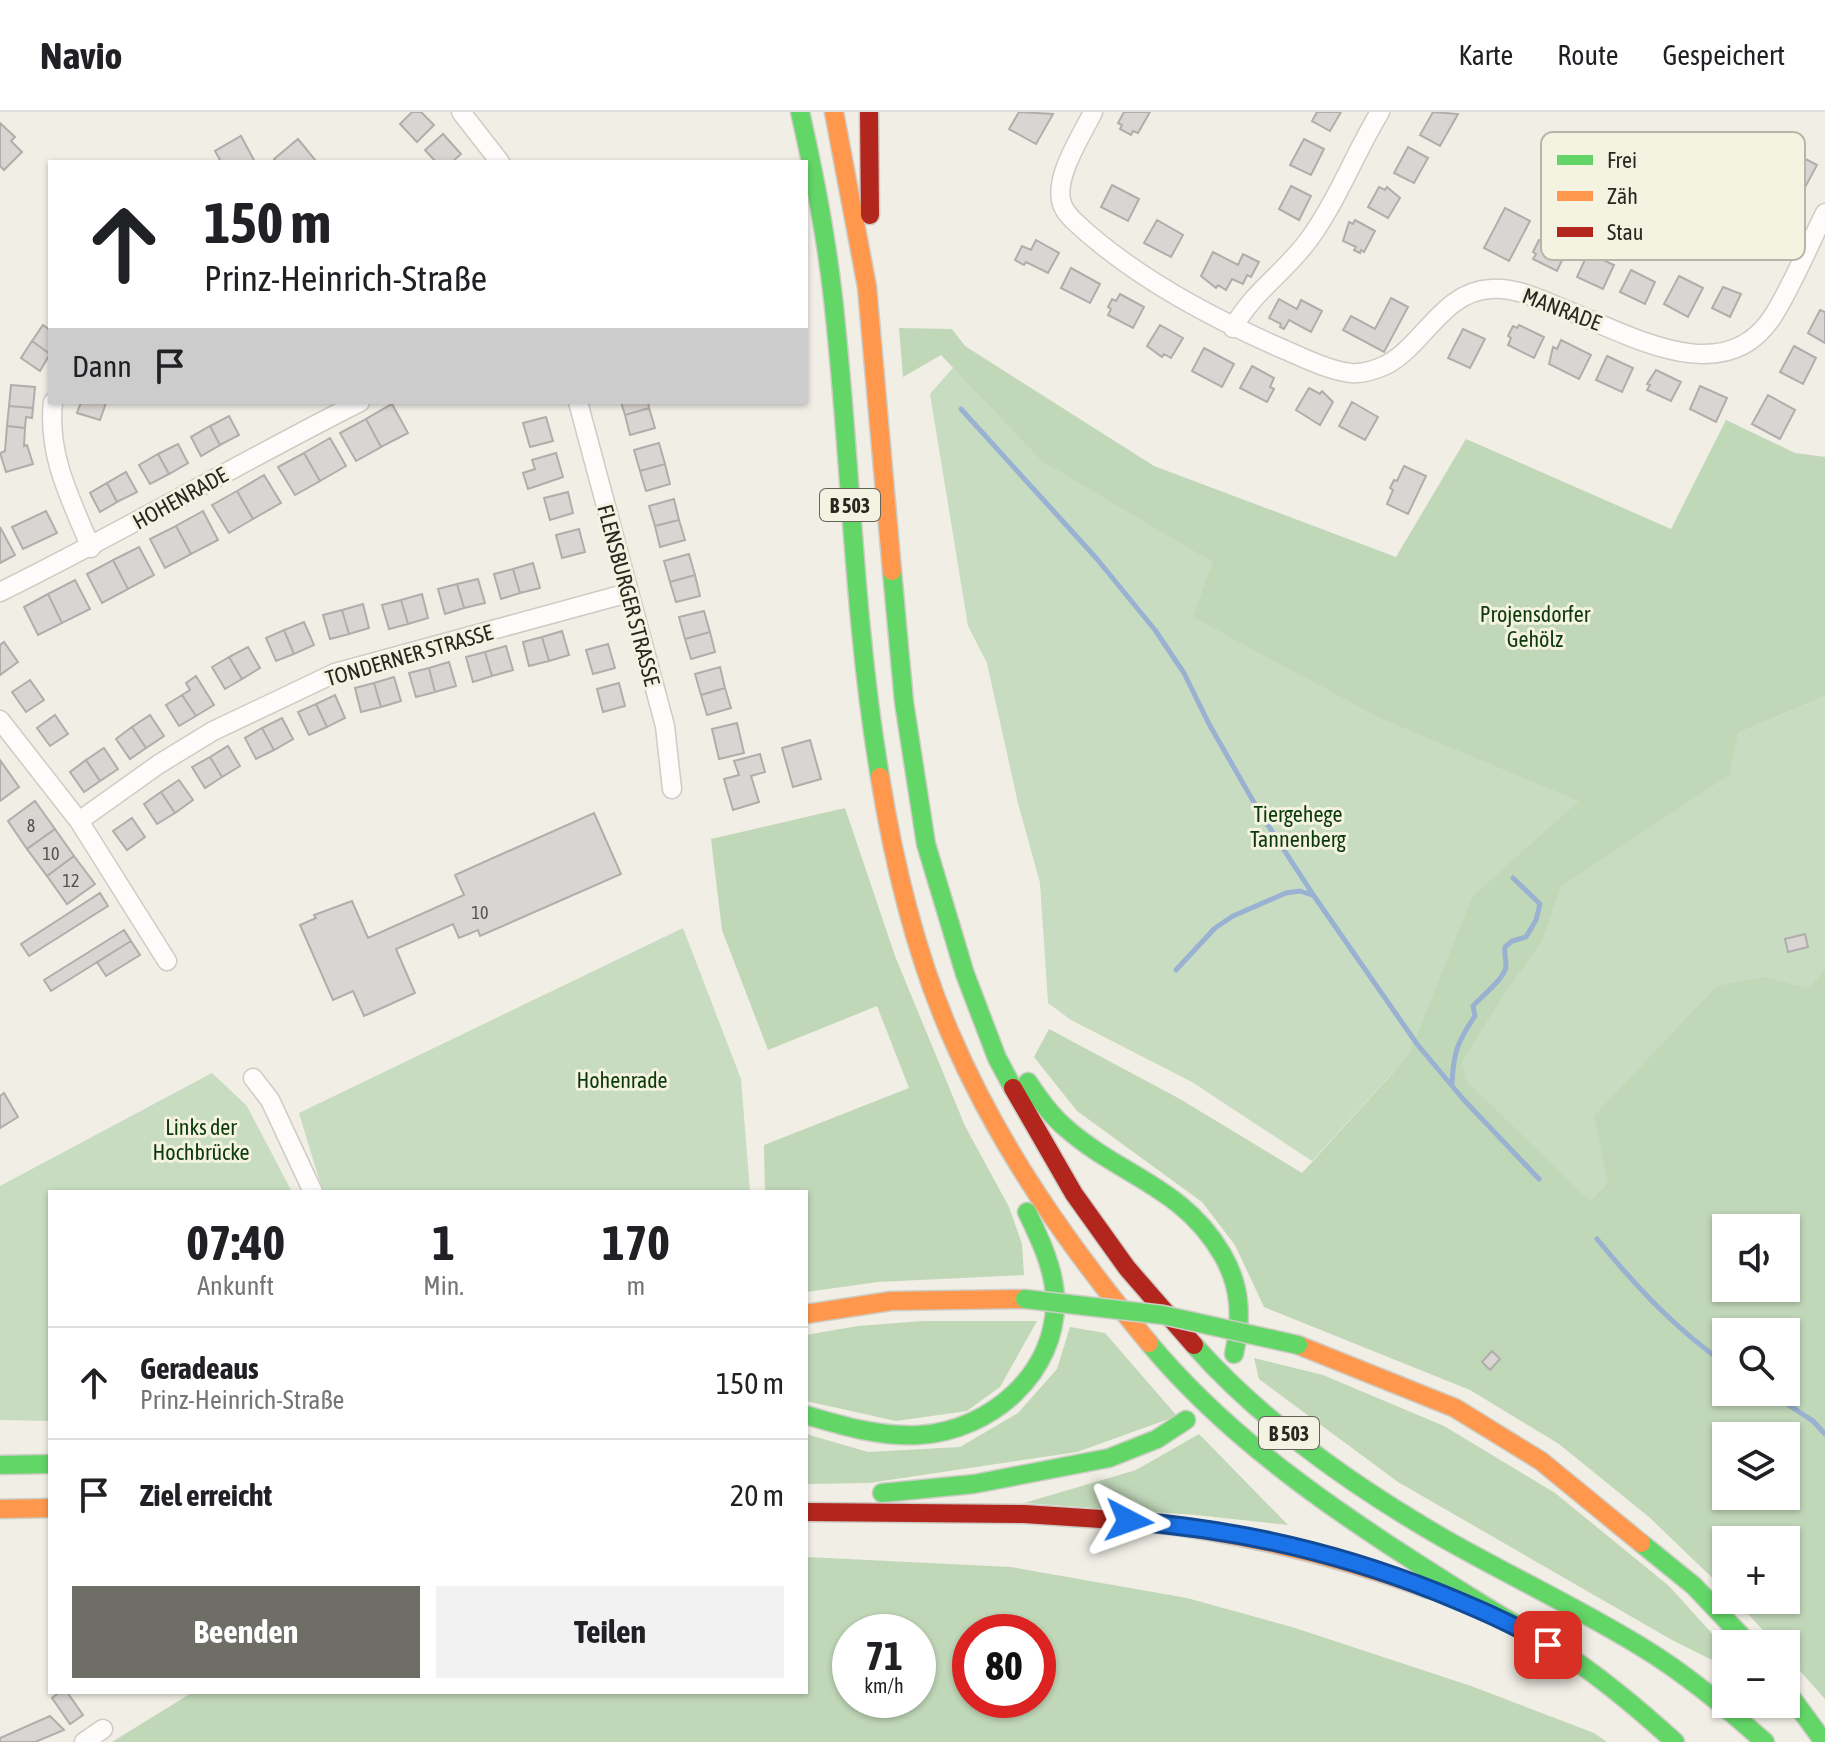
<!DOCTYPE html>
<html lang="de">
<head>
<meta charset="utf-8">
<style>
	body { margin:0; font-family:"Asap Condensed",sans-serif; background:#f2f2f2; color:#202124; height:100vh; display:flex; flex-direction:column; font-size:30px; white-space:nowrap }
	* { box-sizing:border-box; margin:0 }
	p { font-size:26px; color:#757577 }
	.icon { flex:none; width:44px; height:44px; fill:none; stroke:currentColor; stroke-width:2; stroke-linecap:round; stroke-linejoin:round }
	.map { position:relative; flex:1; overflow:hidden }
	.details { position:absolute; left:48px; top:1078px; width:760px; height:504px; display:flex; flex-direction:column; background:#fff; border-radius:0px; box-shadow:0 2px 6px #0004 }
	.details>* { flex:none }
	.top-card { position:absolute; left:48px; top:48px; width:760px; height:244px; border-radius:0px; box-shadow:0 2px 6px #0004; background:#fff; color:#202124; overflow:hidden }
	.tools { position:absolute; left:1712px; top:1102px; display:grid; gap:16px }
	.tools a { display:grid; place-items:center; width:88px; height:88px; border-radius:0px; background:#fff; box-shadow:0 2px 6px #0004; font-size:40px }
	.speed { position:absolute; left:832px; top:1502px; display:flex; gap:16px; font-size:40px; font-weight:700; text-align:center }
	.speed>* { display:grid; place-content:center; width:104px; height:104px; border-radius:50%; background:#fff; box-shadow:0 2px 6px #0004; line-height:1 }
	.speed small { font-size:20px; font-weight:400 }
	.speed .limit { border:12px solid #d22; background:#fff; color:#111 }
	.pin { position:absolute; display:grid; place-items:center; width:68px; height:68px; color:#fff; margin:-34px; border-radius:16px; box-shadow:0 4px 12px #0006 }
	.me { position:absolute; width:88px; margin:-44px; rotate:94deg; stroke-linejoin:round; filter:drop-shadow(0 0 6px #0008) }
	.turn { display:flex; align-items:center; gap:28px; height:168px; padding:0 24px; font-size:36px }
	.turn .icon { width:104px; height:104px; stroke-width:2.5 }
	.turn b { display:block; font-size:56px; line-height:68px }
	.then { display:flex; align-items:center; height:76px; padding:0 24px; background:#0003; gap:16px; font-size:30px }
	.eta { display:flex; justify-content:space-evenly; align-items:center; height:136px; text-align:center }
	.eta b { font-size:48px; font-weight:700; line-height:56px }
	.button { display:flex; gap:16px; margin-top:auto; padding:16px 24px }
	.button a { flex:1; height:92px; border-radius:0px; background:#6e6d66; color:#fff; font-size:32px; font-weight:700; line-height:92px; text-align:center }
	.button a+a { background:#f2f2f2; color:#202124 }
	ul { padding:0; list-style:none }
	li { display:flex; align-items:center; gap:24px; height:112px; padding:0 24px; border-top:2px solid #e0e0e0 }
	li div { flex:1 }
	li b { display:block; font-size:30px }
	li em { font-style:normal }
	header { display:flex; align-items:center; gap:48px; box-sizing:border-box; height:112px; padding:0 40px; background:#fff; border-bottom:2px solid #e0e0e0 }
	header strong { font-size:38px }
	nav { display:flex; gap:44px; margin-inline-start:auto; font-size:28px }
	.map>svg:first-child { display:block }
	.green { fill:#c7dcc0; fill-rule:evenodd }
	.forest { fill:#c0d7b8; fill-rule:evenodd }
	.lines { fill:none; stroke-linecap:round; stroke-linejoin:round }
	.stream { stroke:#9ab2d2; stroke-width:5 }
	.building { fill:#d9d5d3; stroke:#b1adab; stroke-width:2 }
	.street-casing { stroke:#cdccc5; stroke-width:21 }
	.fast-casing { stroke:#cdccc5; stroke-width:21 }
	.slow-casing { stroke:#cdccc5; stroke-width:21 }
	.jam-casing { stroke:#cdccc5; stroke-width:21 }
	.street { stroke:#fdfcfb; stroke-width:18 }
	.fast { stroke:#63d668; stroke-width:18 }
	.slow { stroke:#ff974d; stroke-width:18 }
	.jam { stroke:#b3261e; stroke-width:18 }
	.fast-bridge-casing { stroke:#cdccc5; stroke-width:21; stroke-linecap:butt }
	.fast-bridge { stroke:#63d668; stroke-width:18 }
	.route-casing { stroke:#114b97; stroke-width:20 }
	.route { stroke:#1a73e8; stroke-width:14 }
	.labels { text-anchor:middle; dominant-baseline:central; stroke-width:6; stroke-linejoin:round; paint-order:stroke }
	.number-label { font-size:18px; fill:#54524e }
	.shield { fill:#f4f2e1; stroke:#65645b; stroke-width:2 }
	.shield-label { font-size:20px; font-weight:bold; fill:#282721 }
	.street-label { font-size:22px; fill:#282721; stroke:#f4f2e1 }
	.park-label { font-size:22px; fill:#0c3a0a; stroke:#f4f2e1 }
	.key { fill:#f4f2e1; stroke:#b7b5a7; stroke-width:2 }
	.key-label { font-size:22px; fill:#282721 }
</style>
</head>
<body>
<header>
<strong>Navio</strong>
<nav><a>Karte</a><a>Route</a><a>Gespeichert</a></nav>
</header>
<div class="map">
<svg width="1825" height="1630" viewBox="0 0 1825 1630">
	<rect width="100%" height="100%" fill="#f0eee5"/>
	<path class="green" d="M958,250l185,123 595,248 87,-37v785l-39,-45v-104h-60l-331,-262 -83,91 -120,-79 -121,-62 -23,-17 -8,-120 -22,-80 -31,-140 -19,-37 -38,-232zM1726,1116h60v60h-60z
		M683,816l58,151 9,113h-427l-24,-79z
		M212,961l35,33 45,86h-242v229l-50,-1v-234z"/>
	<path class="forest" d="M899,216l53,1 13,17 189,120 242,91 70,-118 205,90 55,-109 69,33 30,4v239l-87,37 -9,42 -168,111 -19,55 -37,52 -43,68 4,20 124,120 18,-18 -14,-67 123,-130 47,-9 45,12 16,-20v730l-39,-44v-11h-10l-41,-44h51v-60h-60v51l-77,-74 -90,-73 -89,-54 -206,-83 -29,-62 -33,-43 -125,-91 -43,-54 15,-28 131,70 122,74 107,-118 63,-158 107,-96 -199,-83 -187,-101 20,-55 -171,-101 -101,-106 -38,22zM1726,1116h60v60h-60zM1726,1220h60v60h-60zM1726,1324h60v60h-60z
		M845,696l50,148 70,170 44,81 13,37 2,31 -146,7 -72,10v-100h-41l-1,-47 145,-57 -32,-82 -109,44 -46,-120 -11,-91z
		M923,1209h114l-37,66 -33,24 -71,10 -90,-20v-66l52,-9z
		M1070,1215l35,6 72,83 -100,36 -208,31 -63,1v-50l62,18 92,-5 58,-34 39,-44z
		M1254,1246l69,17 121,51 111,67 114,93 57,63v18l-54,-27 -274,-158 -139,-103z
		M1199,1322l89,91 -92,-10 -172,-12 112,-33z
		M806,1445l205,10 176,31 108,30 176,58 123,47 13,9h-1495l81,-50h613zM918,1520v68h-68v-68zM970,1520h68v68h-68z"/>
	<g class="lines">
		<path class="stream" d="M961,297l136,150 58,71 29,43 25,51 51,89 54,83 103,148 46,55 76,80
			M1176,858l39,-42 18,-12 53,-23 14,-2 12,4
			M1452,973c1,-31 5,-43 23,-69l-2,-10c9,-10 33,-29 33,-40 0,-7 -2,-12 -1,-19l7,-6 14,-4 10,-17 4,-16 -27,-26
			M1597,1127c38,46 79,91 129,125
			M1769,1280l44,29 12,13"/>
	</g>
	<path class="building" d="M412,0h9l13,13 -17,17 -17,-18z
		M1019,0l34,2 -17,30 -27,-15z
		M1124,0h26l-12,21 -5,-2 -2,4 -11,-6 2,-4 -4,-2z
		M1317,0h24l-11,19 -18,-10z
		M1433,0l25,2 -18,32 -20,-11z
		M0,11l15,14 -4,4 11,11 -18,18 -4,-4z
		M443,22l18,20 -9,8h-16l-11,-12z
		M241,24l14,26h-34l-6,-11z
		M298,27l18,22 -39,1 -3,-3z
		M1304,27l20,10 -13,26 -21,-10z
		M1408,35l20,11 -14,25 -20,-10z
		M1794,41l23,12 -15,28 -23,-12z
		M1112,73l27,14 -11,22 -27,-14z
		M1291,74l20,10 -12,24 -20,-11z
		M1379,75l6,3 2,-3 13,11 -12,20 -20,-11z
		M1505,96l25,13 -21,40 -25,-13z
		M1157,108l26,15 -12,22 -27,-14z
		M1355,108l20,11 -11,21 -3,-2 -1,3 -6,-3 2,-3 -13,-6 6,-19 4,2z
		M1546,121l23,12 -12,26 -24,-12 3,-5 -3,-2 6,-12 3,1z
		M1036,128l23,13 -11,20 -22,-11 -2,3 -9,-5 7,-14 9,4z
		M1213,140l25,13 5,-11 16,8 -8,15 -4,-2 -4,9 -11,-5 -6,11 -8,-5 -2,3 -15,-12z
		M1588,141l26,12 -11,24 -26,-12z
		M1071,156l29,16 -10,19 -29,-15z
		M1631,158l24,12 -10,22 -25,-12z
		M1679,164l24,12 -15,29 -24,-13z
		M1723,175l18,7 -11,23 -18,-9z
		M1120,182l24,13 -11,21 -25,-13 3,-6 -3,-2 4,-8 4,2z
		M1391,186l17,9 -24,45 -41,-22 8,-14 24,13z
		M1279,187l18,10 4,-9 21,11 -11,21 -22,-12 -5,9 -4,-2 1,-3 -12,-6z
		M1820,198l5,2v31l-17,-10z
		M43,213l7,5v24l-18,-13z
		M1160,213l23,13 -12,20 -7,-4 -2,3 -15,-11z
		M1519,213l25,12 -10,21 -26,-13 3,-7 -3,-2 5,-10 4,2z
		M1463,217l22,10 -15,29 -22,-10z
		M1561,228l30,15 -12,24 -30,-15 4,-17 4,2z
		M32,229l18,13 -10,17 -19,-13z
		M1794,234l22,12 -13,26 -23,-12z
		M1204,236l30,16 -12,23 -30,-16z
		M1607,244l26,12 -11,24 -26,-12z
		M1252,254l22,12 -4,9 4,2 -7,13 -27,-14z
		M1656,258l25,12 -10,19 -24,-11 3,-5 -3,-1z
		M11,273l24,2 -2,21 -24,-2z
		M1700,274l27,12 -11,24 -26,-13z
		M1309,276l11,6 2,-3 11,11 -13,23 -24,-15z
		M1768,283l27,15 -15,29 -28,-15z
		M81,290l25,1 -6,17 -23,-7z
		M621,290h27l1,6 -24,7z
		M1352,290l26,15 -13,23 -26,-14z
		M392,292l16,29 -27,14 -15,-28z
		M9,294l24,2 -1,10 -6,-1 -1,11 -18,-2z
		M649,296l6,20 -25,7 -5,-20z
		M229,304l10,19 -19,10 -10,-19z
		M546,305l7,24 -23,6 -7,-24z
		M366,307l15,28 -25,14 -16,-28z
		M7,314l18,2 -1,18 3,-1 6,19 -27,8 -6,-19 5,-2z
		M210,314l10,19 -19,11 -10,-19z
		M330,326l16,28 -26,15 -16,-28z
		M659,331l6,21 -25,7 -6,-21z
		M178,332l10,19 -19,11 -11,-20z
		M304,341l16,28 -25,14 -17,-28z
		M556,341l7,24 -35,12 -5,-16 12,-4 -3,-9z
		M158,342l11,20 -19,10 -11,-19z
		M665,352l5,20 -24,7 -6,-20z
		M1404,354l22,10 -18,38 -21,-10 6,-14 -3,-2 4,-8 3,1z
		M126,360l11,20 -20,10 -10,-19z
		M264,363l17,28 -28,16 -16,-28z
		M107,371l10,19 -17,10 -10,-19z
		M237,379l16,28 -24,14 -17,-28z
		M568,380l5,21 -23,7 -6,-22z
		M674,387l5,21 -24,6 -6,-20z
		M46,399l11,22 -34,16 -11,-22z
		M203,399l15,29 -27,14 -15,-28z
		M679,408l6,20 -25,7 -5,-21z
		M176,414l15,28 -26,14 -15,-29z
		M0,415l15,28 -15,8z
		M579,417l6,23 -23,6 -6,-23z
		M139,435l15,28 -26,14 -15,-29z
		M689,442l6,21 -25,7 -6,-21z
		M113,448l15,29 -26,14 -15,-29z
		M533,451l7,25 -20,5 -7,-24z
		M513,457l7,24 -19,6 -7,-25z
		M695,463l5,21 -24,6 -6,-20z
		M478,467l7,24 -21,5 -7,-24z
		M75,468l15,29 -28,14 -14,-29z
		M457,472l7,24 -19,6 -7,-25z
		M48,482l14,29 -24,12 -14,-28z
		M422,482l6,24 -20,6 -7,-24z
		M401,488l7,24 -19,5 -7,-24z
		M363,492l6,24 -20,6 -7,-24z
		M342,498l7,24 -19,5 -7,-24z
		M704,499l6,21 -25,7 -6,-22z
		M304,510l10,23 -20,9 -10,-24z
		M284,518l10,24 -18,7 -10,-23z
		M562,519l7,24 -20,6 -7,-24z
		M710,520l5,20 -24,7 -6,-20z
		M542,525l7,24 -20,5 -6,-24z
		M4,530l14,20 -18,13v-30z
		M608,532l7,24 -22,6 -7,-24z
		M506,534l7,24 -21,6 -7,-24z
		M248,535l12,21 -18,11 -13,-22z
		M485,540l7,24 -19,6 -7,-25z
		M229,545l13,22 -17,10 -13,-22z
		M449,550l7,24 -21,6 -6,-24z
		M720,555l5,21 -24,7 -6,-21z
		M429,556l6,24 -19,5 -7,-24z
		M196,564l18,29 -18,11 -14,-21 8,-5 -4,-7z
		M394,565l7,24 -20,6 -7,-24z
		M30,568l14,20 -18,12 -14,-20z
		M374,571l7,24 -20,5 -6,-24z
		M619,571l6,23 -22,6 -6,-23z
		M725,576l6,20 -24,7 -6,-20z
		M182,583l14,21 -17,10 -13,-21z
		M335,583l10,23 -18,9 -11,-23z
		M316,592l11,23 -18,8 -11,-23z
		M55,603l13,19 -18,12 -13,-18z
		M150,603l14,21 -18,12 -14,-21z
		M282,606l11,21 -19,11 -12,-22z
		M737,611l7,30 -25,6 -7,-30z
		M132,615l14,21 -16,11 -14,-20z
		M262,616l12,22 -18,9 -11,-21z
		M810,628l11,39 -28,8 -11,-39z
		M228,634l12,20 -18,11 -12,-20z
		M104,636l14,21 -18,12 -14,-21z
		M760,642l5,18 -14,4 8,26 -26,8 -9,-31 15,-4 -5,-14z
		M210,645l12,20 -17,11 -13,-21z
		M0,648l19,27 -19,14z
		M86,648l14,21 -16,11 -14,-20z
		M179,668l14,20 -18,13 -14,-21z
		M161,680l14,21 -18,11 -13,-20z
		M35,689l20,28 -28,20 -19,-28z
		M594,701l27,61 -141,62 -2,-6 -19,8 -6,-14 -57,25 19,44 -42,19 -9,4 -11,-25 -20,9 -33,-75 16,-7 -2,-3 38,-14 16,37 96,-43 -9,-20z
		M132,706l13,19 -18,13 -14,-19z
		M55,717l19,27 -27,20 -20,-27z
		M74,744l21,28 -28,20 -20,-28z
		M100,781l8,13 -79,50 -8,-12z
		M124,818l7,11 -80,50 -7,-11z
		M1805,822l3,13 -20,5 -3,-13z
		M131,829l9,14 -34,21 -9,-14z
		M4,981l14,24 -18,11v-32z
		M1492,1239l8,8 -10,11 -8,-8z
		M60,1580h7l16,23 -13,9 -18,-26z
		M50,1604l14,14 -29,12h-35v-4z"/>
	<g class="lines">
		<defs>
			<path id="street" d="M461,0l39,50
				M1093,0c-11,23 -40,66 -31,92 2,6 6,11 11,16 59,56 136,97 210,129 21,9 44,21 68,24 12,1 24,-3 35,-8 38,-20 57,-74 105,-76 28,-2 54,13 80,23 61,24 154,79 202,4 20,-32 35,-69 52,-103
				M1233,216c21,-38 52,-55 77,-90 28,-39 45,-85 70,-126
				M53,290c-6,53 18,98 38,146
				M578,290l87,324 7,63
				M0,480c122,-60 239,-129 360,-190
				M0,608l79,101 88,140
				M79,709l80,-57 54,-33 122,-58 293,-80
				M253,966l17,22 43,92
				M84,1630l19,-13"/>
			<path id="fast" d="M800,0c14,61 26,123 33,186 18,159 20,320 47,479
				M892,459l12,131 22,142 39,130 32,84 16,30
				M1028,970c11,17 23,34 39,47 54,47 116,58 155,125 19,32 20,64 12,100
				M1149,1231c89,107 207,182 323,255 33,21 67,39 99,60 37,25 71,54 104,84
				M1194,1233c69,78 159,141 249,193 65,37 133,69 197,108 45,27 85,61 125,96
				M806,1303c36,11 75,22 113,20 71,-4 139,-62 136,-137 -1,-30 -15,-59 -28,-86
				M0,1353l50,-1
				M882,1381l92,-9 135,-26 48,-19 29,-19
				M1641,1431l53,43 55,58
				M1786,1578l38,52"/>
			<path id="slow" d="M834,0l33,175 25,284
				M880,665c14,87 35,175 70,256 49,115 120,215 199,310
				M806,1202l85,-13 134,-2
				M1298,1233l157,63 86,53 100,82
				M0,1397l50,-1
				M1147,1410c97,12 189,33 281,67"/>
			<path id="jam" d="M869,0l1,103
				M1013,976l61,106 53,74 67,77
				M806,1400l218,2 123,8"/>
		</defs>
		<use href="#street" class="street-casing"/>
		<use href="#fast" class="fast-casing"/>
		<use href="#slow" class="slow-casing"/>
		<use href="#jam" class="jam-casing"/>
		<use href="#street" class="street"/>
		<use href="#fast" class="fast"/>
		<use href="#slow" class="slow"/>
		<use href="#jam" class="jam"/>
		<defs>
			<path id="fast-bridge" d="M1025,1187l138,16 135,30"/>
		</defs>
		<use href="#fast-bridge" class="fast-bridge-casing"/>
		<use href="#fast-bridge" class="fast-bridge"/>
	</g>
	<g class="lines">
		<defs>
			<path id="route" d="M1129,1409c107,8 208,31 308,71 39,16 75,31 111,53"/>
		</defs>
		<use href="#route" class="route-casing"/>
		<use href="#route" class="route"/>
	</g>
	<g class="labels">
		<g class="number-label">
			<text x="31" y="713">8</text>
			<text x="51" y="741">10</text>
			<text x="71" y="768">12</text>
			<text x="480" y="800">10</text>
		</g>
		<g class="shield">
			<rect x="820" y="377" width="60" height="32" rx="6"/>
			<rect x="1259" y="1305" width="60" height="32" rx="6"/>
		</g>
		<g class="shield-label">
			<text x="850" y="393">B 503</text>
			<text x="1289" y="1321">B 503</text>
		</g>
		<g class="street-label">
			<text transform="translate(1562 197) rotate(21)">MANRADE</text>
			<text transform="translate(180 386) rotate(-29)">HOHENRADE</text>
			<text transform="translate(629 483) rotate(75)">FLENSBURGER STRASSE</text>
			<text transform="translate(409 543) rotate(-16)">TONDERNER STRASSE</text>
		</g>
		<g class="park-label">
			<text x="1535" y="502">Projensdorfer<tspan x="1535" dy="25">Gehölz</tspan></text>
			<text x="1298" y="702">Tiergehege<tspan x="1298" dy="25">Tannenberg</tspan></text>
			<text x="622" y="968">Hohenrade</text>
			<text x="201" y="1015">Links der<tspan x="201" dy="25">Hochbrücke</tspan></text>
		</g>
	</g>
	<rect x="1541" y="20" width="264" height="128" rx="12" class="key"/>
	<rect x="1557" y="43" width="36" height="10" fill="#63d668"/>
	<rect x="1557" y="79" width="36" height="10" fill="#ff974d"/>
	<rect x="1557" y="115" width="36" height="10" fill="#b3261e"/>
	<g class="key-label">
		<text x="1607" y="56">Frei</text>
		<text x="1607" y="92">Zäh</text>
		<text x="1607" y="128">Stau</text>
	</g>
</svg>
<div class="tools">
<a><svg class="icon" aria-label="sound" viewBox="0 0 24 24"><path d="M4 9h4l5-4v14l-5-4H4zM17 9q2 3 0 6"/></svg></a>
<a><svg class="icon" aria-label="search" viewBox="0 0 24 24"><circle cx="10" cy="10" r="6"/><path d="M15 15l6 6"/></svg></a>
<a><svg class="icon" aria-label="layers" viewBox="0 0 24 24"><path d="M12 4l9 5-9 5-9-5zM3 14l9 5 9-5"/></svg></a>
<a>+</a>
<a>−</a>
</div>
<div class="speed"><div>71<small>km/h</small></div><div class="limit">80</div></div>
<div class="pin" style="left:1548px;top:1533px;background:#d93025"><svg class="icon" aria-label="arrive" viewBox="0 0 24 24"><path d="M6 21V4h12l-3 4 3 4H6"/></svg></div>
<svg class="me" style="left:1129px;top:1409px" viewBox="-20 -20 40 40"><path d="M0-17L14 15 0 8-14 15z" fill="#1a73e8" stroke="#fff" stroke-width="4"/></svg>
<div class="top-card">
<div class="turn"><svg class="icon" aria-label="ahead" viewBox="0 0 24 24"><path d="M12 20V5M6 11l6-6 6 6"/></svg><div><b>150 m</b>Prinz-Heinrich-Straße</div></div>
<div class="then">Dann<svg class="icon" aria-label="arrive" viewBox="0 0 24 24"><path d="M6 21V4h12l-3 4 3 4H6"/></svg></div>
</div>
<section class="details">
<div class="eta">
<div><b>07:40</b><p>Ankunft</p></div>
<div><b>1</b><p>Min.</p></div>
<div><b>170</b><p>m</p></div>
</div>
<ul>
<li><svg class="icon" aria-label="ahead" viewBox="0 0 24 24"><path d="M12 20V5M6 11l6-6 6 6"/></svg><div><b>Geradeaus</b><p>Prinz-Heinrich-Straße</p></div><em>150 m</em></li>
<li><svg class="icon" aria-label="arrive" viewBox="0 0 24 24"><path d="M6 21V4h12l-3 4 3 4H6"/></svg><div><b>Ziel erreicht</b></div><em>20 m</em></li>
</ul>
<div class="button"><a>Beenden</a><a>Teilen</a></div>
</section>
</div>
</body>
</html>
